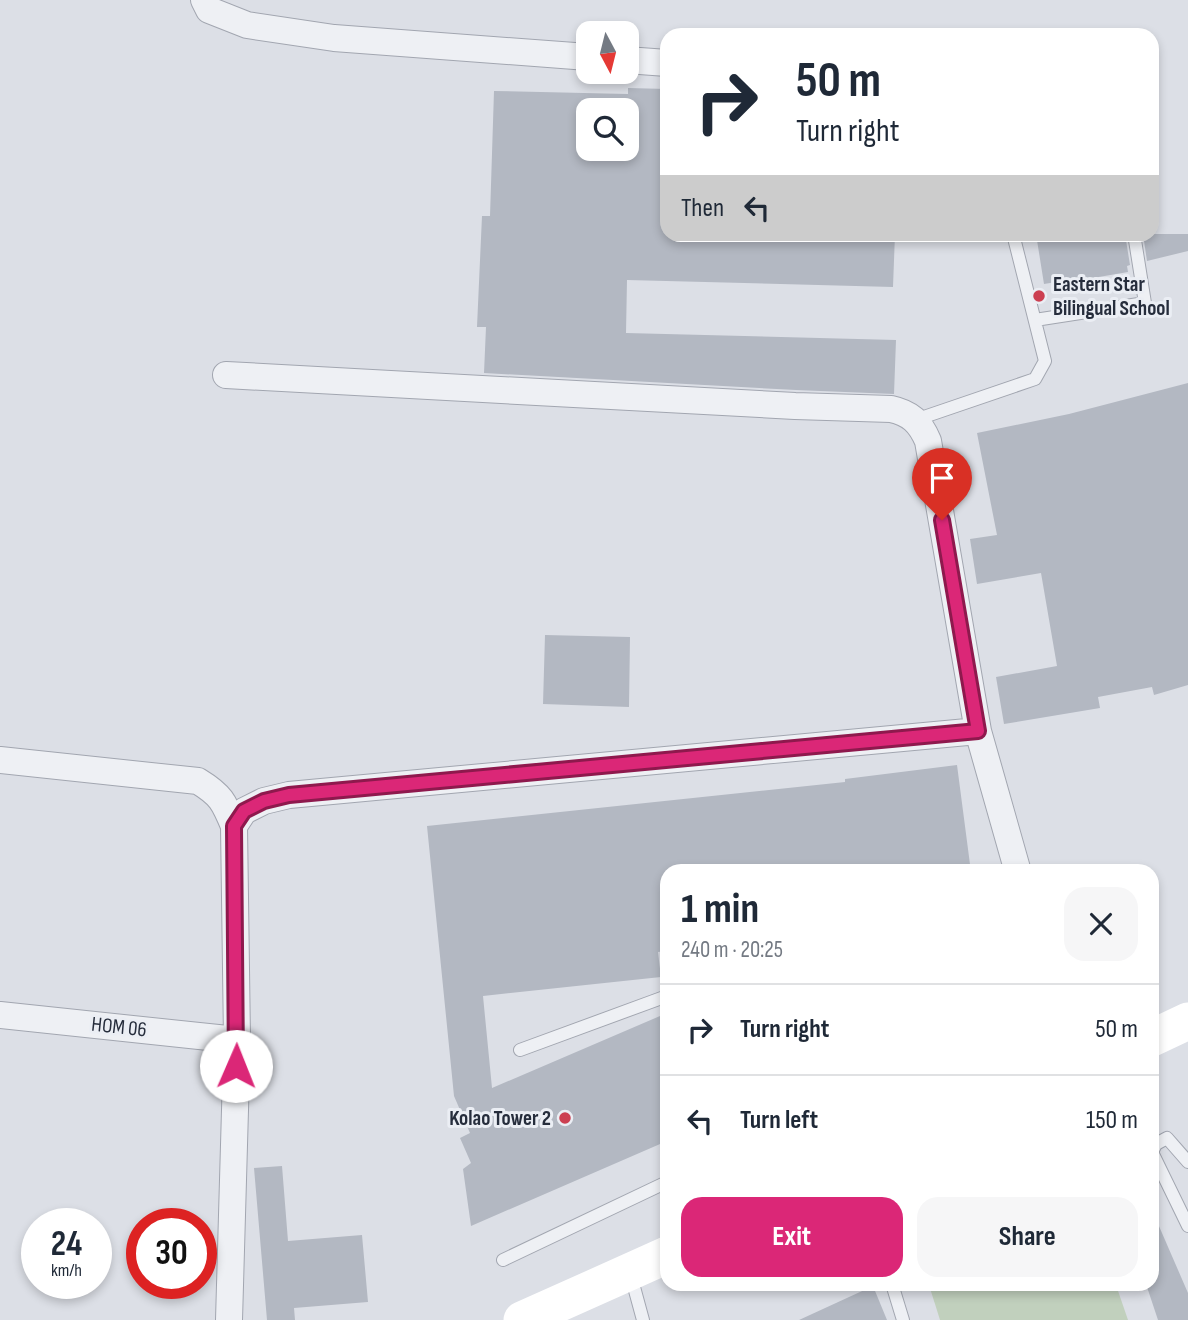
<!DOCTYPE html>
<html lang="en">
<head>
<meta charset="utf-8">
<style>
	body { margin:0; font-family:"Sofia Sans Condensed",sans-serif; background:#f6f6f7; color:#1f2937; height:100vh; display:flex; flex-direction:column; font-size:26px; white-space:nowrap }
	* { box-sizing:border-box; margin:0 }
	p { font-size:23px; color:#747a83 }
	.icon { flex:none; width:38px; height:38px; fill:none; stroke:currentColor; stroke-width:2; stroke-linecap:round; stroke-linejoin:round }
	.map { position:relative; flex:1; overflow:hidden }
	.drawer { position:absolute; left:660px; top:864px; width:499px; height:427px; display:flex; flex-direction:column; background:#fff; border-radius:21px; box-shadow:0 4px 10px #0003 }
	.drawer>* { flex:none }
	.banner { position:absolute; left:660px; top:28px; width:499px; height:214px; border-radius:21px; box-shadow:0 4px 10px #0003; background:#fff; color:#1f2937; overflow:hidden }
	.needle { width:46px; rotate:173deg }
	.buttons { position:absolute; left:576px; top:21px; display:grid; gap:14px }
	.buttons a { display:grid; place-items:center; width:63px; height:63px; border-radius:14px; background:#fff; box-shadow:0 4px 10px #0003; font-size:35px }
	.speed { position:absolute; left:21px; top:1208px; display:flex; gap:14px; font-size:35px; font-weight:700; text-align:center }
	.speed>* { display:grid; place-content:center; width:91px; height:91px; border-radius:50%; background:#fff; box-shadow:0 4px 10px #0003; line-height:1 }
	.speed small { font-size:18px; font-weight:400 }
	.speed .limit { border:10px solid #d22; background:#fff; color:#111 }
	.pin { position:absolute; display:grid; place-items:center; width:60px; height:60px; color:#fff; margin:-72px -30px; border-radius:50% 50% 50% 0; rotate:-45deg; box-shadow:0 0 7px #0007 }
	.pin .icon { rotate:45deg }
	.me { position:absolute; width:77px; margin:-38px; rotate:1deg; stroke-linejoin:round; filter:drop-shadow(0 0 5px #0008) }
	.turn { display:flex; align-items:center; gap:24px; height:147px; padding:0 21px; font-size:32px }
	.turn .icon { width:91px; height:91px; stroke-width:2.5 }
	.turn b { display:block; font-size:49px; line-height:60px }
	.then { display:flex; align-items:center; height:66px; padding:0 21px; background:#0003; gap:14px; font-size:26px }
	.round { display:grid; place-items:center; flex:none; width:74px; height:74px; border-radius:21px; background:#f6f6f7 }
	.headline { display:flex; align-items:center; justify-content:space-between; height:119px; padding:0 21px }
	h1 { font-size:42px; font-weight:700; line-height:52px }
	.button { display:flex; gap:14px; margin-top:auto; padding:14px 21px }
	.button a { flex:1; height:80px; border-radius:21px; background:#db2777; color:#fff; font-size:28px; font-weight:700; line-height:80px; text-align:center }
	.button a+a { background:#f6f6f7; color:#1f2937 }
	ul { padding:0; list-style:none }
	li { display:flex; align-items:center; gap:21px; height:91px; padding:0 21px; border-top:2px solid #e0e1e3 }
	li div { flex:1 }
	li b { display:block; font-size:26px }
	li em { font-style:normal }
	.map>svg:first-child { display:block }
	.green { fill:#c1d0bd }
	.building { fill:#b3b8c2; fill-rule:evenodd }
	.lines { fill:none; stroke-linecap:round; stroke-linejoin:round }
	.service-casing { stroke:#a2a6b0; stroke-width:14 }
	.minor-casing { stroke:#a2a6b0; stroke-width:28 }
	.service { stroke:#eef0f4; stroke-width:12 }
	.minor { stroke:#eef0f4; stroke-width:26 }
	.secondary { stroke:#fff; stroke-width:37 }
	.route-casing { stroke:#8e194d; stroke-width:18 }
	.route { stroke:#db2777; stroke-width:12 }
	.poi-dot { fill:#cc3f51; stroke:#ebeef4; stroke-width:2.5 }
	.labels { text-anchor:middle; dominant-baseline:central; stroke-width:6; stroke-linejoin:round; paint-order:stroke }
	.poi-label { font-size:21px; font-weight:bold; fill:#262d3c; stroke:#ebeef4; text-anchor:start }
	.street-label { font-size:21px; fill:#262d3c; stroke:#ebeef4 }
</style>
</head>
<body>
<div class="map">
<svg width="1188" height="1320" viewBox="0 0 1188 1320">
	<rect width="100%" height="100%" fill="#dcdfe6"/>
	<path class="green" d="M929,1285h187l12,35h-188z"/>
	<path class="building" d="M628,88l39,1v145h228l-2,53 -266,-7 -1,53 270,7 -2,54 -98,-4 -312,-17 2,-46h-9l5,-111h8l4,-125 134,3zM588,110h38v39h-38z
		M1036,234h89l5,31 -3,1 1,6 -41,7v-2l-43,7z
		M1143,234h45v17l-41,10z
		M1188,383v302l-34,10 -2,-8 -54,10 2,11 -96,16 -8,-47 61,-11 -16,-93 -64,11 -7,-45 27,-4 -20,-102 92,-19z
		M545,635l85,2 -1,70 -86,-3z
		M957,765l14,107h-304v79l-9,1 3,25 -178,19 9,92 175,-75v128l-196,85 -8,-57 8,-6 -11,-25 10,-5 -16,-37 -27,-270 418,-44v-3z
		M282,1166l6,75 74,-6 6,67 -74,6 1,12h-28l-13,-152z
		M1152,1210l36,83v27h-30l-12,-36h6z
		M873,1286l14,34h-88z"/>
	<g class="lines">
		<defs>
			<path id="service" d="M1035,320l110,-17 -11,-69
				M915,420l120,-41 10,-18 -32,-127
				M520,1050l147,-54
				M1188,1162l-21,-24 -11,6 -4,8 36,74
				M503,1260l164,-78
				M631,1276l12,44
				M892,1284l11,36"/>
			<path id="minor" d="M204,0l5,10 38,15 87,13 254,19
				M626,60l41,3
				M226,375l569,31 96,3c19,4 29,13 37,32l50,290 40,141
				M0,760l198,21c23,14 26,21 36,45l3,214 -8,280
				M234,826l10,-15 20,-10 25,-6 689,-64
				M0,1015l237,25"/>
		</defs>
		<use href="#service" class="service-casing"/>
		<use href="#minor" class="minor-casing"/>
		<use href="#service" class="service"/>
		<use href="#minor" class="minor"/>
		<path class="secondary" d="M1152,1038l36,-17
			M522,1320l145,-65"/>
	</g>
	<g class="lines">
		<defs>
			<path id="route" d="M236,1066l-2,-240 10,-15 20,-10 25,-6 689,-64 -36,-211"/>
		</defs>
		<use href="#route" class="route-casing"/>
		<use href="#route" class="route"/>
	</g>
	<g class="poi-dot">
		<circle cx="1039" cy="296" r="7"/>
		<circle cx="565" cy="1118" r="7"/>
	</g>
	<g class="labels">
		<g class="poi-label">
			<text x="1053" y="284">Eastern Star<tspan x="1053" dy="24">Bilingual School</tspan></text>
			<text x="551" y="1118" text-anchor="end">Kolao Tower 2</text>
		</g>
		<g class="street-label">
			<text transform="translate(119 1027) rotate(6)">HOM 06</text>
		</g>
	</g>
</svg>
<div class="buttons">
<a><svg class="needle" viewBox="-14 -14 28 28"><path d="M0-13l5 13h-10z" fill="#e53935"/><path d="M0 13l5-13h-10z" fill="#747a83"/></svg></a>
<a><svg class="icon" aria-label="search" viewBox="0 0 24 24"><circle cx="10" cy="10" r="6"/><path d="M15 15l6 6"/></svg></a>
</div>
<div class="speed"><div>24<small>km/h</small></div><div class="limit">30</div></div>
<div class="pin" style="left:942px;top:520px;background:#d93025"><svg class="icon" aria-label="arrive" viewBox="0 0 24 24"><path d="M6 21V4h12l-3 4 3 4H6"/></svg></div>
<svg class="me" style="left:236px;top:1066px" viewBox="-20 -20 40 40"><circle r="19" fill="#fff"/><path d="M0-13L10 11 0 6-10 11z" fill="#db2777"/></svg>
<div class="banner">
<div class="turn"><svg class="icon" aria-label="right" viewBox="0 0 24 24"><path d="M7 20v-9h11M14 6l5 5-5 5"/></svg><div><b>50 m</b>Turn right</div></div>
<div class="then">Then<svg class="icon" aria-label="left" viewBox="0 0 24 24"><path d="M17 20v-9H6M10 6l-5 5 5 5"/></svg></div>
</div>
<section class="drawer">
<div class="headline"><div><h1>1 min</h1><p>240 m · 20:25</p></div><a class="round"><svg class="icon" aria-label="close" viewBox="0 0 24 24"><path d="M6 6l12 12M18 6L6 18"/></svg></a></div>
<ul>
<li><svg class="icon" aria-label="right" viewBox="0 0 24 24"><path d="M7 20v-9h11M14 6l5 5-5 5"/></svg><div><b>Turn right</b></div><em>50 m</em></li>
<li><svg class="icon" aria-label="left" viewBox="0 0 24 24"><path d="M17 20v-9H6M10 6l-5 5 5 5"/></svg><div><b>Turn left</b></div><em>150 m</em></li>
</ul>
<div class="button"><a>Exit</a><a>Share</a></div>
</section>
</div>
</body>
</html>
